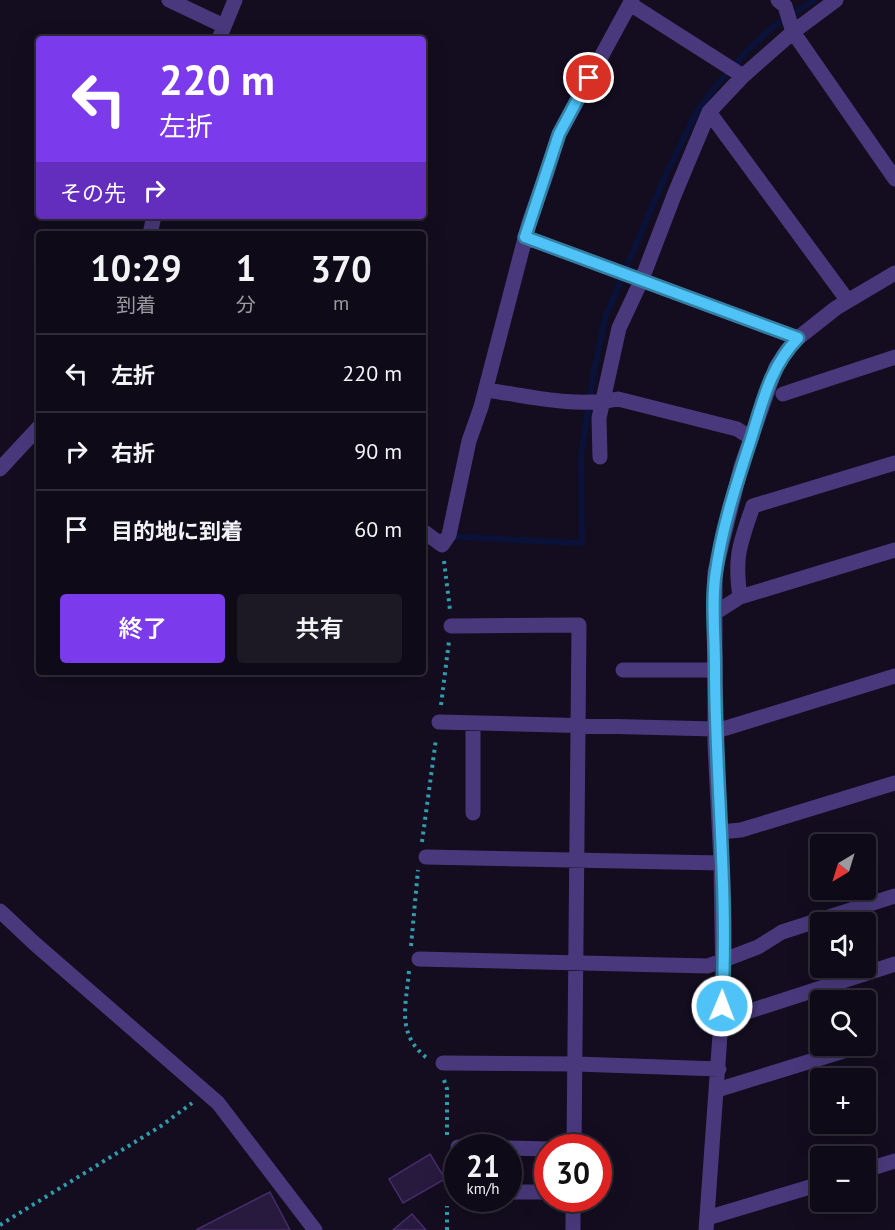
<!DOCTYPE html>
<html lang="ja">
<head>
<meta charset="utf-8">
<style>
	body { margin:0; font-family:"PT Sans","Noto Sans JP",sans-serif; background:#1c1824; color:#f1f3f6; height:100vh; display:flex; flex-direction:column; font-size:22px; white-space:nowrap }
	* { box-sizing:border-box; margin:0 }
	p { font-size:20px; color:#9b9aa1 }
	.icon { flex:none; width:33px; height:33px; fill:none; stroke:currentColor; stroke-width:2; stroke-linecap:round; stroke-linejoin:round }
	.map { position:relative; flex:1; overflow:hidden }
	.sheet { position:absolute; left:36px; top:231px; width:390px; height:444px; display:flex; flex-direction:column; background:#0e0a17; border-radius:6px; box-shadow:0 6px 24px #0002,0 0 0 2px #2e2b36 }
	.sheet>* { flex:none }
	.hud { position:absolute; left:36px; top:36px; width:390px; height:183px; border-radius:6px; box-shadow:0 6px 24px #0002,0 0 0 2px #2e2b36; background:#7c3aed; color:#fff; overflow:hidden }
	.needle { width:39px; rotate:218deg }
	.buttons { position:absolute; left:810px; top:834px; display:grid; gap:12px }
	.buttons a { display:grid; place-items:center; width:66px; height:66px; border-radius:6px; background:#0e0a17; box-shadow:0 6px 24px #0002,0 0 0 2px #2e2b36; font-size:30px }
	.speed { position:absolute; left:444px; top:1134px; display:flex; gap:12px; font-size:30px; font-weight:700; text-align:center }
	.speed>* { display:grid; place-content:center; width:78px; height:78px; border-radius:50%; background:#0e0a17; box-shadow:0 6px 24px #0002,0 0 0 2px #2e2b36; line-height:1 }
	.speed small { font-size:15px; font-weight:400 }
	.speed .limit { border:9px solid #d22; background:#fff; color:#111 }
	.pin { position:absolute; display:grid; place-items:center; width:51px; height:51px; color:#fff; margin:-26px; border:3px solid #fff; border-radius:50%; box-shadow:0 2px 6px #0007 }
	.me { position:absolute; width:66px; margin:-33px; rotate:1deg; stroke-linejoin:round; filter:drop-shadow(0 0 4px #0008) }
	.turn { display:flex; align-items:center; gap:21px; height:126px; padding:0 24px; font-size:27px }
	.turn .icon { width:78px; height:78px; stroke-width:2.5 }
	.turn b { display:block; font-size:42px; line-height:51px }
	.then { display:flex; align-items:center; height:57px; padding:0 24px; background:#0003; gap:12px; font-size:22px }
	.eta { display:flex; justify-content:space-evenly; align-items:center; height:102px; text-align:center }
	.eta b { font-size:36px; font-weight:600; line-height:42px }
	.primary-button { display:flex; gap:12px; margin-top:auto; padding:12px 24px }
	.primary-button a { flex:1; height:69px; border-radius:6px; background:#7c3aed; color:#fff; font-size:24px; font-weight:600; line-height:69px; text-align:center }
	.primary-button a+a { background:#1c1824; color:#f1f3f6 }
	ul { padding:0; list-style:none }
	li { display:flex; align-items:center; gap:18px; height:78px; padding:0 24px; border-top:2px solid #2e2b36 }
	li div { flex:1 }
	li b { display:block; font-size:22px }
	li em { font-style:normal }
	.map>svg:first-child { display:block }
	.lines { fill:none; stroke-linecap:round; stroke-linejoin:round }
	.stream { stroke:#0a123a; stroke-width:6 }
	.building { fill:#28193f; stroke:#452c6a; stroke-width:1.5 }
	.path { stroke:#309cad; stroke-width:4; stroke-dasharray:3 4.5; stroke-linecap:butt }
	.street { stroke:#49397c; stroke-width:15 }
	.route-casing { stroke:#337fa1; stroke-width:15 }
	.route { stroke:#4fc3f7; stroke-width:10 }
</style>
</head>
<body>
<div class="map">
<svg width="895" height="1230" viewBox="0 0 895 1230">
	<rect width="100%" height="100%" fill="#130d1f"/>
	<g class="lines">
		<path class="stream" d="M458,537l124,6 -1,-87 12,-80 12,-58 61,-144 30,-61 17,-24 35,-39 25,-23 41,-27"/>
	</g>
	<path class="building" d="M430,1154l15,25 -42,24 -14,-24z
		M270,1192l20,38h-94z
		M412,1214l14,16h-33z"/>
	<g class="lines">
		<path class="path" d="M444,561l6,49
			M441,705l8,-64
			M422,842l14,-103
			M411,946l7,-76
			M409,971c-3,35 -13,63 18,87
			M444,1080l3,9v46
			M447,1177v-16
			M0,1225l161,-99 31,-23
			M447,1230v-24"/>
		<path class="street" d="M169,0l55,26
			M778,0l7,6 8,26 102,147
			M630,4l113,72
			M219,39l16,-39
			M709,112l139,189
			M150,234l4,-18
			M525,237l273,101
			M486,390c43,6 88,18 132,9l119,30 14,9
			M783,394l112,-37
			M600,457l-1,-39 20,-90 23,-49 33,-86 34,-81 34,-36 50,-44 43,-32
			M0,469l39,-42
			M423,531l19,14 7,-10 20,-94 12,-34 48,-184 17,-48 13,-41 73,-134
			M740,597l155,-47
			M715,613v-41l12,-49 14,-56 35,-100 11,-17 11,-12 38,-30 59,-35
			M451,626l128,-1 -5,523
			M623,670h92
			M439,722l276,7h8l172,-53
			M473,813v-90
			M720,832l21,-2 154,-47
			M426,857l295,6
			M0,911l34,32 184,160 97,127
			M419,959l289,7 50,-19 24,-15 113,-36
			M834,983l6,17
			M722,1020l173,-56
			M443,1063l133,1 143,5
			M717,1090l133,-41
			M458,1147l31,1
			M508,1148l40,1
			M866,1170l29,-9
			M456,1191h2
			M508,1192h40
			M707,1218l113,-34
			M573,1230v-32
			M706,1230l17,-237 -2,-130 -6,-119v-131l25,-16c-6,-41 0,-53 13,-91l142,-43"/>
	</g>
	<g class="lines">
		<defs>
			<path id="route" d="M589,78l-30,56 -34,103 273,101c-28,29 -35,63 -47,101 -14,43 -29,88 -35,132 -5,28 -1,66 -1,95 0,113 14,227 7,340"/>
		</defs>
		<use href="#route" class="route-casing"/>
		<use href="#route" class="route"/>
	</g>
</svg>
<div class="buttons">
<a><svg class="needle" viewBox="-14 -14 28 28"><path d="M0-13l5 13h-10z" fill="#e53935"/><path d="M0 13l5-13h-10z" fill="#9b9aa1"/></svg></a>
<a><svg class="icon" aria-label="sound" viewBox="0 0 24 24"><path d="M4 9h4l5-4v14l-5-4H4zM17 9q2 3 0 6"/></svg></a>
<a><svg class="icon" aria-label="search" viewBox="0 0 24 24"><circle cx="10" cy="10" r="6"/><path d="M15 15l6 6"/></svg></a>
<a>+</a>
<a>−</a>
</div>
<div class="speed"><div>21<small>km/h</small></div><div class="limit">30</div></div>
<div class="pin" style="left:589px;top:78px;background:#d93025"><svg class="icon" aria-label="arrive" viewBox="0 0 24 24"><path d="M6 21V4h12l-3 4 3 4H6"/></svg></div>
<svg class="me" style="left:722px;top:1006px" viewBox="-20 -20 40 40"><circle r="17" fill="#4fc3f7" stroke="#fff" stroke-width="3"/><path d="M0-11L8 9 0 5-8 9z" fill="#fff"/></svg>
<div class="hud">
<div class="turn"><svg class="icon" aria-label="left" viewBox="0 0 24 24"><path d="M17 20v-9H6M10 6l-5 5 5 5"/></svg><div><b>220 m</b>左折</div></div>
<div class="then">その先<svg class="icon" aria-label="right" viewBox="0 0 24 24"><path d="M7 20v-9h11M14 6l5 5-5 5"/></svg></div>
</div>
<section class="sheet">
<div class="eta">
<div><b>10:29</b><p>到着</p></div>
<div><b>1</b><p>分</p></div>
<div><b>370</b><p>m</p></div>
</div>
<ul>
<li><svg class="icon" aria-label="left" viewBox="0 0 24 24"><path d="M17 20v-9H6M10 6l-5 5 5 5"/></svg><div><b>左折</b></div><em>220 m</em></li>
<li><svg class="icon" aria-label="right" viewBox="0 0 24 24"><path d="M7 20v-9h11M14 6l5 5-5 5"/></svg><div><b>右折</b></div><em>90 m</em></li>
<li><svg class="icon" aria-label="arrive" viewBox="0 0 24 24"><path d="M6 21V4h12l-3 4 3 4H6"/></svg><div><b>目的地に到着</b></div><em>60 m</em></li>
</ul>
<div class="primary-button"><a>終了</a><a>共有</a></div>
</section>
</div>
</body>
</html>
